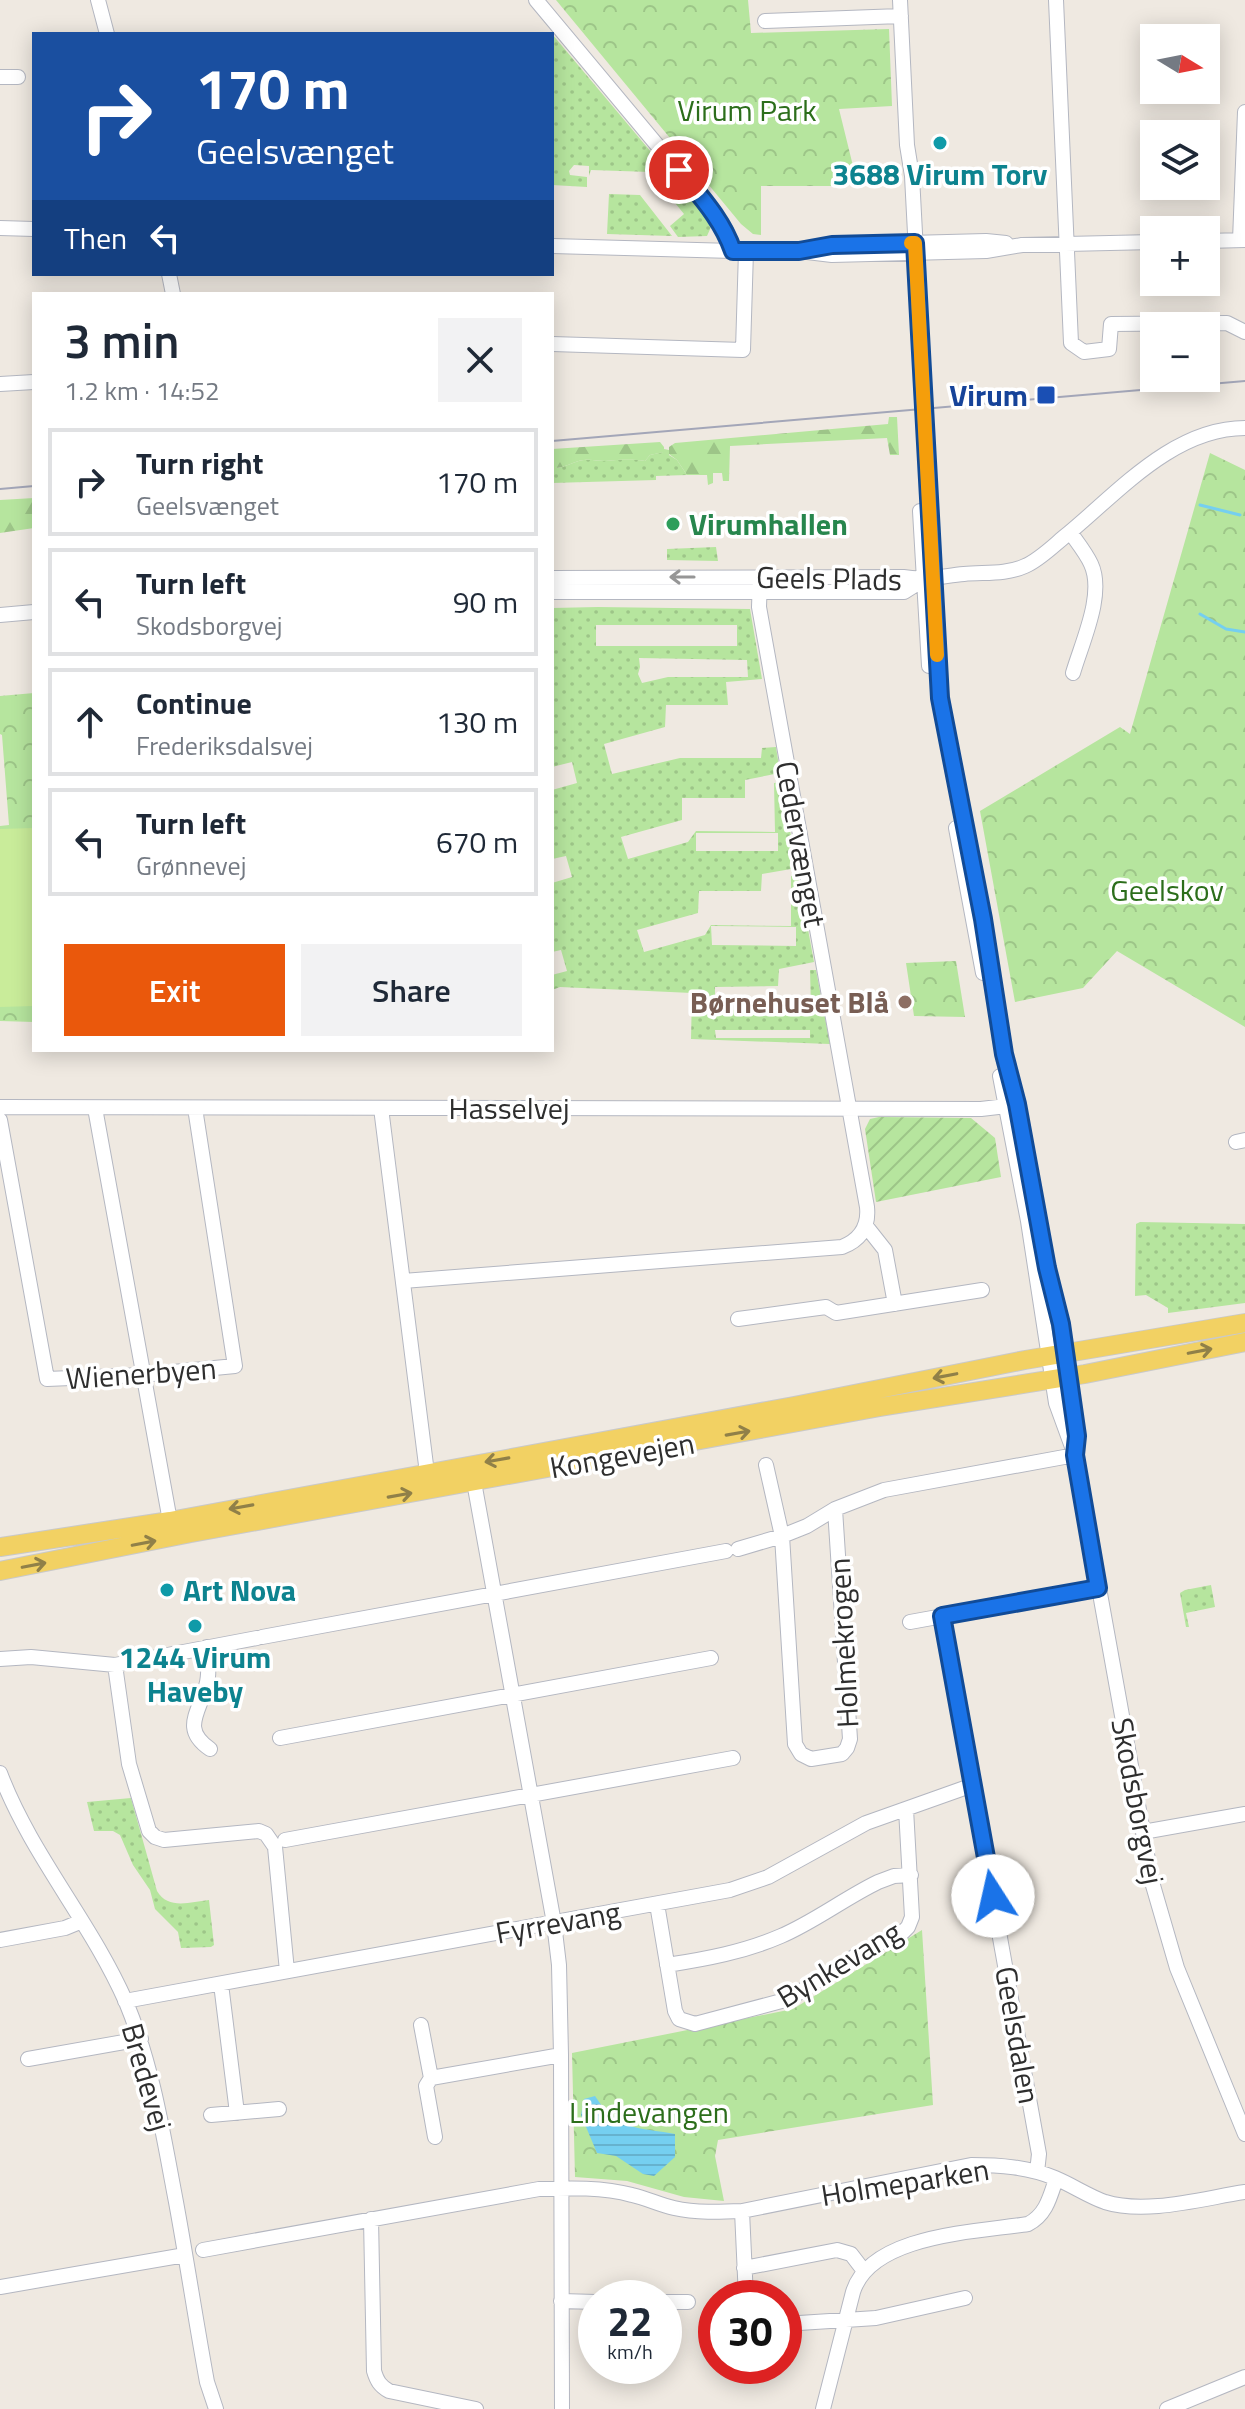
<!DOCTYPE html>
<html lang="en">
<head>
<meta charset="utf-8">
<style>
	body { margin:0; font-family:"Titillium Web",sans-serif; background:#f2f2f3; color:#1f2937; height:100vh; display:flex; flex-direction:column; font-size:30px; white-space:nowrap }
	* { box-sizing:border-box; margin:0 }
	p { font-size:26px; color:#747a83 }
	.icon { flex:none; width:44px; height:44px; fill:none; stroke:currentColor; stroke-width:2; stroke-linecap:round; stroke-linejoin:round }
	.map { position:relative; flex:1; overflow:hidden }
	.panel { position:absolute; left:32px; top:292px; width:522px; height:760px; display:flex; flex-direction:column; background:#fff; border-radius:0px; box-shadow:0 4px 20px #0003 }
	.panel>* { flex:none }
	.banner { position:absolute; left:32px; top:32px; width:522px; height:244px; border-radius:0px; box-shadow:0 4px 20px #0003; background:#1a4fa0; color:#fff; overflow:hidden }
	.needle { width:52px; rotate:100deg }
	.fabs { position:absolute; left:1140px; top:24px; display:grid; gap:16px }
	.fabs a { display:grid; place-items:center; width:80px; height:80px; border-radius:0px; background:#fff; box-shadow:0 4px 20px #0003; font-size:40px }
	.speed { position:absolute; left:578px; top:2280px; display:flex; gap:16px; font-size:40px; font-weight:700; text-align:center }
	.speed>* { display:grid; place-content:center; width:104px; height:104px; border-radius:50%; background:#fff; box-shadow:0 4px 20px #0003; line-height:1 }
	.speed small { font-size:20px; font-weight:400 }
	.speed .limit { border:12px solid #d22; background:#fff; color:#111 }
	.pin { position:absolute; display:grid; place-items:center; width:68px; height:68px; color:#fff; margin:-34px; border:4px solid #fff; border-radius:50%; box-shadow:0 2px 8px #0007 }
	.me { position:absolute; width:88px; margin:-44px; rotate:350deg; stroke-linejoin:round; filter:drop-shadow(0 0 6px #0008) }
	.turn { display:flex; align-items:center; gap:28px; height:168px; padding:0 32px; font-size:36px }
	.turn .icon { width:104px; height:104px; stroke-width:2.5 }
	.turn b { display:block; font-size:56px; line-height:68px }
	.then { display:flex; align-items:center; height:76px; padding:0 32px; background:#0003; gap:16px; font-size:30px }
	.round { display:grid; place-items:center; flex:none; width:84px; height:84px; border-radius:0px; background:#f2f2f3 }
	.overview { display:flex; align-items:center; justify-content:space-between; height:136px; padding:0 32px }
	h1 { font-size:48px; font-weight:600; line-height:60px }
	.cta { display:flex; gap:16px; margin-top:auto; padding:16px 32px }
	.cta a { flex:1; height:92px; border-radius:0px; background:#ea580c; color:#fff; font-size:32px; font-weight:600; line-height:92px; text-align:center }
	.cta a+a { background:#f2f2f3; color:#1f2937 }
	ul { padding:0; list-style:none }
	li { display:flex; align-items:center; gap:24px; height:108px; margin:0 16px 12px; padding:0 16px; border:4px solid #e0e1e3; border-radius:0px }
	li div { flex:1 }
	li b { display:block; font-size:30px }
	li em { font-style:normal }
	.map>svg:first-child { display:block }
	.grass { fill:url(#grass-dots); fill-rule:evenodd }
	.forest { fill:url(#forest-firs) }
	.park { fill:url(#park-crowns) }
	.garden { fill:url(#garden-furrows) }
	.pitch { fill:#c9ec9a }
	.water { fill:url(#water-rules) }
	.lines { fill:none; stroke-linecap:round; stroke-linejoin:round }
	.stream { stroke:#75cff0; stroke-width:3 }
	.minor-casing { stroke:#b4b7c1; stroke-width:16 }
	.major-casing { stroke:#c9c9c9; stroke-width:20 }
	.minor { stroke:#fff; stroke-width:14 }
	.major { stroke:#f2d163; stroke-width:18 }
	.tram { stroke:#a3a6b8; stroke-width:2 }
	.oneway { stroke:#969696 }
	.oneway2 { stroke:#908048 }
	.route-casing { stroke:#114b97; stroke-width:20 }
	.route { stroke:#1a73e8; stroke-width:14 }
	.slow { stroke:#f59e0b; stroke-width:14 }
	.culture-dot { fill:#0f9aa8; stroke:#fff; stroke-width:3 }
	.transit-dot { fill:#1a4fb4; stroke:#fff; stroke-width:3 }
	.leisure-dot { fill:#2e9e5b; stroke:#fff; stroke-width:3 }
	.education-dot { fill:#8d6e63; stroke:#fff; stroke-width:3 }
	.labels { text-anchor:middle; dominant-baseline:central; stroke-width:7; stroke-linejoin:round; paint-order:stroke }
	.park-label { font-size:30px; fill:#2c6e1b; stroke:#fff }
	.culture-label { font-size:30px; font-weight:bold; fill:#0d838f; stroke:#fff }
	.transit-label { font-size:30px; font-weight:bold; fill:#164399; stroke:#fff; text-anchor:end }
	.leisure-label { font-size:30px; font-weight:bold; fill:#27864d; stroke:#fff; text-anchor:start }
	.street-label { font-size:30px; fill:#2e2e2e; stroke:#fff }
	.education-label { font-size:30px; font-weight:bold; fill:#785e54; stroke:#fff; text-anchor:end }
</style>
</head>
<body>
<div class="map">
<svg width="1245" height="2409" viewBox="0 0 1245 2409">
	<defs>
		<pattern id="grass-dots" width="8" height="8" patternUnits="userSpaceOnUse" patternTransform="scale(2)"><rect width="8" height="8" fill="#b6e59e"/><path d="M2 2h.1M6 6h.1" fill="none" stroke="#9dc588" stroke-width="1.8" stroke-linecap="round"/></pattern>
		<pattern id="forest-firs" width="22" height="20" patternUnits="userSpaceOnUse" patternTransform="scale(2)"><rect width="22" height="20" fill="#b6e59e"/><path d="M5 1l3.5 6h-7zM16 11l3.5 6h-7z" fill="#9dc588"/></pattern>
		<pattern id="park-crowns" width="20" height="18" patternUnits="userSpaceOnUse" patternTransform="scale(2)"><rect width="20" height="18" fill="#b6e59e"/><path d="M2 6a3 3 0 1 1 6 0M12 15a3 3 0 1 1 6 0" fill="none" stroke="#9dc588"/></pattern>
		<pattern id="garden-furrows" width="10" height="10" patternUnits="userSpaceOnUse" patternTransform="scale(2)"><rect width="10" height="10" fill="#b6e59e"/><path d="M-1 1l2-2M0 10L10 0M9 11l2-2" fill="none" stroke="#9dc588"/></pattern>
		<pattern id="water-rules" width="6" height="5" patternUnits="userSpaceOnUse" patternTransform="scale(2)"><rect width="6" height="5" fill="#75cff0"/><path d="M0 2.5h6" fill="none" stroke="#66b2ce"/></pattern>
	</defs>
	<rect width="100%" height="100%" fill="#efe9e1"/>
	<path class="grass" d="M552,34l157,187 2,6 -4,9 -29,1 -8,-11 14,-12 -34,-42 -59,-2 -2,6v-10l-15,-1 -5,6 1,4 17,2v10l-35,-2z
		M609,194l31,1 32,41 -65,-2z
		M664,449l5,1v5l8,5 10,15 -31,1v4l-104,3v-15c12,1 21,-7 32,-8 7,-1 14,1 20,1 15,-1 27,-2 41,0l5,-6 13,-3z
		M716,547l2,14 -51,-1v-11z
		M598,607l152,2 12,70 -36,3 2,23h-62l-1,22 -61,17 8,30 68,-16h81l1,-10 14,-1 4,26 -35,7v18h-63v22l-61,17 7,22 60,-17 8,-11 79,1 -1,-49 7,-1 16,86 -35,6 -1,17h-62l-1,22 -61,17 7,22 61,-17 6,-10 80,1v-50l7,-1 16,87 -35,7 -1,17 -63,1v23l96,-1 -1,-39h6l14,74 -139,-5 1,-46 -132,-6 -8,3v-15l15,-4 -6,-21 -9,2v-69l20,-6 -6,-21 -14,3v-69l25,-7 -5,-21 -20,5v-159zM596,625h141v21h-141zM639,658l108,2 1,17h-80l-26,6 -4,-9 2,-7zM696,833h82v18h-82zM711,926l85,1v19l-84,-1zM715,1030h95v8h-94z
		M1140,1222l105,2v79l-77,10v-5l-22,-13 -11,1 1,-72z
		M1211,1585l4,22 -29,6 3,14h-3l-6,-34 5,-3z
		M131,1798l26,93c11,19 33,11 52,9l5,45 -3,2 -30,1 -3,-16 -23,-23 -5,-19 -17,-25 -13,-30 -7,-4h-19l-7,-29z"/>
	<path class="forest" d="M889,417h8l2,38h-9l-3,-17 -157,8 -1,35h-6l-1,-8h-9v10l-5,2 -1,-10h-20l-10,-15 -8,-6v-7l6,-4 213,-19z
		M660,442l4,5v5l-14,3 -5,6c-14,-2 -26,-1 -40,0 -7,0 -14,-2 -21,-1 -11,1 -20,9 -32,8v-19z
		M34,498v30l-34,5v-33z"/>
	<path class="park" d="M556,0h192l3,33 138,-4 3,77 -53,3 14,57 -2,7 -14,13h-76v49l-8,-1 -12,-10z
		M1210,453l35,17v557l-128,-76 -34,37 -68,14 -35,-191 140,-84 10,7z
		M34,693v329l-34,-1v-195l9,-1 -7,-90 -2,-1v-38z
		M956,961l9,56 -51,-1 -8,-53z
		M922,1930l11,175 -215,35 -3,16 9,45 -40,-4 -57,-16 -52,-4 -3,-124 221,-44z"/>
	<path class="garden" d="M879,1117l92,1 24,20 6,39 -125,25 -11,-73 5,-10z"/>
	<path class="pitch" d="M34,828v178l-34,1v-178z"/>
	<path class="water" d="M595,2096c22,35 43,31 80,38v23l-21,19 -11,-2 -27,-18 -19,-3 -16,-38 3,-16z"/>
	<g class="lines">
		<path class="stream" d="M1200,505l40,10
			M1200,614l26,15 19,3"/>
		<defs>
			<path id="minor" d="M98,0l9,34
				M536,0l182,218 8,12 7,21
				M900,0l7,145 5,31 26,495 8,61 45,231 9,68 17,73 30,164 14,56 16,112 -2,19 77,427 25,86 68,166
				M1056,0l15,343 13,9 25,-3 2,-25 116,-1 18,9
				M765,21l136,-5
				M0,77h18
				M0,228l34,1
				M1240,240l5,-128
				M1206,241l39,-1
				M552,246l181,5h66l33,4 154,-4 36,-6 132,-3
				M815,248l17,-3 154,-4 20,2
				M169,274l4,20
				M552,344l191,6 3,-99
				M0,384l34,-2
				M920,511l9,155
				M1070,532c7,10 16,21 21,32 14,30 -9,78 -18,109
				M552,578l351,-1c23,4 39,-1 61,-3 21,-2 41,1 61,-8 14,-6 27,-19 39,-29 52,-42 108,-109 181,-109
				M552,592h352l19,-12
				M0,615l34,-3
				M956,828l27,145
				M1000,1076l28,145 28,182 19,52
				M0,1107l981,2 34,-4
				M95,1108l75,413
				M381,1108l46,365
				M0,1120l47,259 95,-4 93,-9 -40,-258
				M1236,1142l9,-2
				M866,1226l19,24 10,54
				M403,1281l439,-34c18,-7 27,-20 25,-40l-108,-600 1,-29
				M738,1319l88,-12 10,6 146,-23
				M766,1465l16,71 13,208 6,10 10,5 31,-5 5,-6 3,-9 -15,-230
				M474,1482l80,441 5,42 2,90 1,354
				M738,1549l44,-13 25,-10 28,-17 49,-19 191,-35
				M942,1616l97,538 -2,18
				M910,1622l188,-34
				M262,1637l464,-86
				M207,1647c1,13 3,27 -1,39 -7,27 -25,43 4,63
				M0,1659l31,-2 84,8 142,-27
				M115,1665l14,99 20,67 6,6 9,3 95,-9 7,3 9,13 12,124
				M280,1738l431,-80
				M0,1773c31,82 91,149 126,229 27,65 37,132 50,200 11,60 20,120 31,180l9,27
				M1143,1832l102,-18
				M285,1840l448,-82
				M657,1904l18,107 4,8 16,5 94,-25 74,-48 40,-19 5,-5 4,-10 -6,-108
				M0,1940l65,-12 17,-7
				M667,1965c39,-6 77,-13 114,-29 33,-14 64,-38 97,-54l16,-6 17,-1
				M221,1984l16,129
				M125,2001l605,-111 38,-13 98,-54 107,-38
				M421,2025l10,53 -5,8 9,51
				M28,2059l113,-20
				M431,2078l130,-23
				M211,2115l68,-6
				M742,2211l4,87
				M371,2219l3,152c3,10 6,15 15,20l87,18
				M203,2250l336,-61c31,-1 64,-2 93,6 14,3 28,10 42,13 22,5 46,4 68,3l229,-46c29,0 57,2 84,13 17,7 33,18 50,24 41,13 99,-4 140,-10
				M744,2268l93,-18 14,4 13,17
				M0,2287l185,-32
				M561,2301l35,1
				M664,2302h24
				M784,2324l92,-6 89,-20
				M823,2409l30,-117c18,-58 125,-60 175,-68 18,-9 22,-27 28,-45
				M1167,2409l78,-32"/>
			<path id="major" d="M0,1547l170,-26 624,-115 231,-46 220,-37
				M0,1571l191,-38 689,-126 205,-33 160,-32"/>
		</defs>
		<use href="#minor" class="minor-casing"/>
		<use href="#major" class="major-casing"/>
		<use href="#minor" class="minor"/>
		<use href="#major" class="major"/>
		<path class="tram" d="M552,441l693,-60
			M0,489l34,-3"/>
	</g>
	<defs><path id="oneway-shaft" d="M-6 0H5M1.5-3L5.5 0L1.5 3" fill="none" stroke-width="1.6" stroke-linecap="round" stroke-linejoin="round" transform="scale(2)"/></defs>
	<use class="oneway" href="#oneway-shaft" transform="translate(682 577) rotate(-180)"/>
	<g class="oneway2">
		<use href="#oneway-shaft" transform="translate(1200 1351) rotate(-11)"/>
		<use href="#oneway-shaft" transform="translate(945 1376) rotate(169)"/>
		<use href="#oneway-shaft" transform="translate(738 1433) rotate(-10)"/>
		<use href="#oneway-shaft" transform="translate(497 1460) rotate(170)"/>
		<use href="#oneway-shaft" transform="translate(400 1495) rotate(-10)"/>
		<use href="#oneway-shaft" transform="translate(241 1507) rotate(170)"/>
		<use href="#oneway-shaft" transform="translate(144 1543) rotate(-11)"/>
		<use href="#oneway-shaft" transform="translate(34 1565) rotate(-11)"/>
	</g>
	<g class="lines">
		<defs>
			<path id="route" d="M679,170c21,26 43,49 54,81h66l33,-6 83,-2 25,455 43,221 21,135 13,50 30,164 14,56 16,112 -2,19 23,133 -156,28 51,280"/>
		</defs>
		<use href="#route" class="route-casing"/>
		<use href="#route" class="route"/>
		<path class="slow" d="M911,243h4l22,412"/>
	</g>
	<g class="culture-dot">
		<circle cx="940" cy="143" r="8"/>
		<circle cx="167" cy="1590" r="8"/>
		<circle cx="195" cy="1626" r="8"/>
	</g>
	<rect class="transit-dot" x="1036" y="385" width="20" height="20" rx="4"/>
	<circle class="leisure-dot" cx="673" cy="524" r="8"/>
	<circle class="education-dot" cx="905" cy="1002" r="8"/>
	<g class="labels">
		<g class="park-label">
			<text x="747" y="110">Virum Park</text>
			<text x="1167" y="890">Geelskov</text>
			<text x="649" y="2112">Lindevangen</text>
		</g>
		<g class="culture-label">
			<text x="940" y="174">3688 Virum Torv</text>
			<text x="183" y="1590" text-anchor="start">Art Nova</text>
			<text x="195" y="1657">1244 Virum<tspan x="195" dy="34">Haveby</tspan></text>
		</g>
		<g class="transit-label">
			<text x="1028" y="395">Virum</text>
		</g>
		<g class="leisure-label">
			<text x="689" y="524">Virumhallen</text>
		</g>
		<g class="street-label">
			<text transform="translate(829 578) rotate(1)">Geels Plads</text>
			<text transform="translate(801 844) rotate(80)">Cedervænget</text>
			<text x="509" y="1108">Hasselvej</text>
			<text transform="translate(141 1373) rotate(-4)">Wienerbyen</text>
			<text transform="translate(622 1455) rotate(-10)">Kongevejen</text>
			<text transform="translate(843 1643) rotate(-93)">Holmekrogen</text>
			<text transform="translate(1138 1801) rotate(79)">Skodsborgvej</text>
			<text transform="translate(558 1922) rotate(-10)">Fyrrevang</text>
			<text transform="translate(839 1964) rotate(-31)">Bynkevang</text>
			<text transform="translate(1018 2035) rotate(80)">Geelsdalen</text>
			<text transform="translate(147 2077) rotate(74)">Bredevej</text>
			<text transform="translate(905 2182) rotate(-9)">Holmeparken</text>
		</g>
		<g class="education-label">
			<text x="889" y="1002">Børnehuset Blå</text>
		</g>
	</g>
</svg>
<div class="fabs">
<a><svg class="needle" viewBox="-14 -14 28 28"><path d="M0-13l5 13h-10z" fill="#e53935"/><path d="M0 13l5-13h-10z" fill="#747a83"/></svg></a>
<a><svg class="icon" aria-label="layers" viewBox="0 0 24 24"><path d="M12 4l9 5-9 5-9-5zM3 14l9 5 9-5"/></svg></a>
<a>+</a>
<a>−</a>
</div>
<div class="speed"><div>22<small>km/h</small></div><div class="limit">30</div></div>
<div class="pin" style="left:679px;top:170px;background:#d93025"><svg class="icon" aria-label="arrive" viewBox="0 0 24 24"><path d="M6 21V4h12l-3 4 3 4H6"/></svg></div>
<svg class="me" style="left:993px;top:1896px" viewBox="-20 -20 40 40"><circle r="19" fill="#fff"/><path d="M0-13L10 11 0 6-10 11z" fill="#1a73e8"/></svg>
<div class="banner">
<div class="turn"><svg class="icon" aria-label="right" viewBox="0 0 24 24"><path d="M7 20v-9h11M14 6l5 5-5 5"/></svg><div><b>170 m</b>Geelsvænget</div></div>
<div class="then">Then<svg class="icon" aria-label="left" viewBox="0 0 24 24"><path d="M17 20v-9H6M10 6l-5 5 5 5"/></svg></div>
</div>
<section class="panel">
<div class="overview"><div><h1>3 min</h1><p>1.2 km · 14:52</p></div><a class="round"><svg class="icon" aria-label="close" viewBox="0 0 24 24"><path d="M6 6l12 12M18 6L6 18"/></svg></a></div>
<ul>
<li><svg class="icon" aria-label="right" viewBox="0 0 24 24"><path d="M7 20v-9h11M14 6l5 5-5 5"/></svg><div><b>Turn right</b><p>Geelsvænget</p></div><em>170 m</em></li>
<li><svg class="icon" aria-label="left" viewBox="0 0 24 24"><path d="M17 20v-9H6M10 6l-5 5 5 5"/></svg><div><b>Turn left</b><p>Skodsborgvej</p></div><em>90 m</em></li>
<li><svg class="icon" aria-label="ahead" viewBox="0 0 24 24"><path d="M12 20V5M6 11l6-6 6 6"/></svg><div><b>Continue</b><p>Frederiksdalsvej</p></div><em>130 m</em></li>
<li><svg class="icon" aria-label="left" viewBox="0 0 24 24"><path d="M17 20v-9H6M10 6l-5 5 5 5"/></svg><div><b>Turn left</b><p>Grønnevej</p></div><em>670 m</em></li>
</ul>
<div class="cta"><a>Exit</a><a>Share</a></div>
</section>
</div>
</body>
</html>
